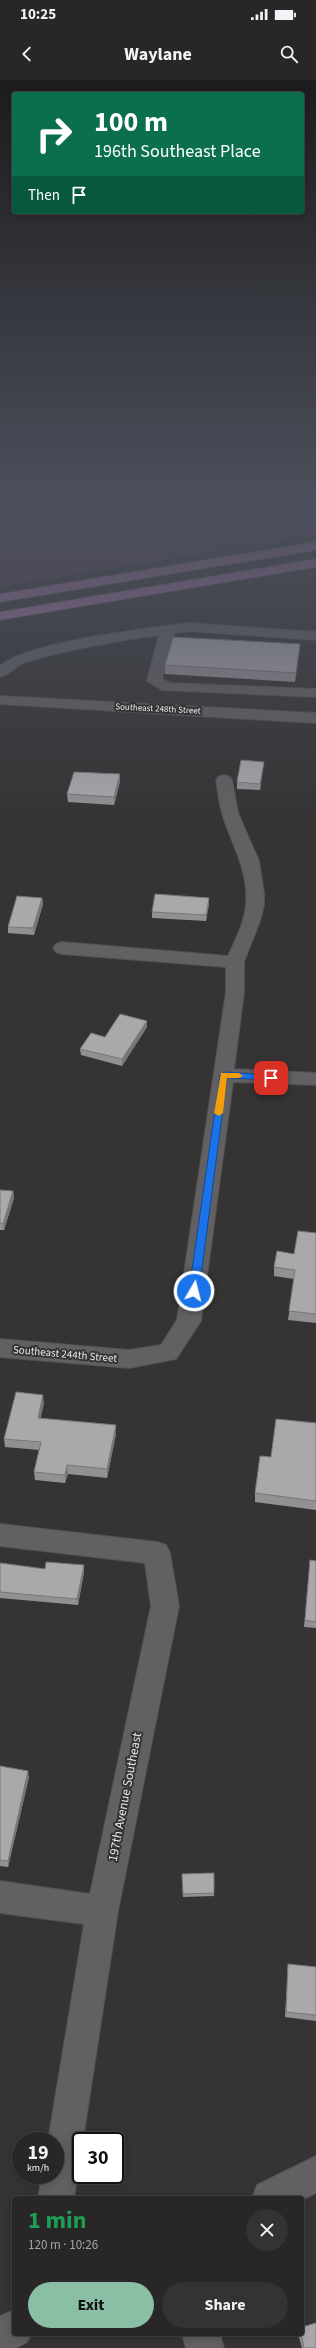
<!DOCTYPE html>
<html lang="en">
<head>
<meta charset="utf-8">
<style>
	body { margin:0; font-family:"Source Sans 3",sans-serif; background:#343233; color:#f1f3f6; height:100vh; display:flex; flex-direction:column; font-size:15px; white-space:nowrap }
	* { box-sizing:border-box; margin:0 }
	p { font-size:13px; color:#a5a5a7 }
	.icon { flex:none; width:22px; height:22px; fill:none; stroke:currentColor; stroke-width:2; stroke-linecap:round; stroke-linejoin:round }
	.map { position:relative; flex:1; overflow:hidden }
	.side { position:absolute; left:12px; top:2116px; width:292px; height:140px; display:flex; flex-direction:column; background:#282627; border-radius:4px; box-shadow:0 2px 10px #0003,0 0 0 1px #444344 }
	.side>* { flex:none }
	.guide { position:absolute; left:12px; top:12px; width:292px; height:122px; border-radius:4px; box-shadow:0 2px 10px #0003,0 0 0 1px #444344; background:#0b6e4f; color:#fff; overflow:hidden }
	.speed { position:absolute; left:12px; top:2052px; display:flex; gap:8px; font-size:20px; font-weight:700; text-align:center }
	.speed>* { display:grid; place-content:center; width:52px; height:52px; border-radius:50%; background:#282627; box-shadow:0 2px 10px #0003,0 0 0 1px #444344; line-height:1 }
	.speed small { font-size:10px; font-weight:400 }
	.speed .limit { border:2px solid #111; border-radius:6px; background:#fff; color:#111 }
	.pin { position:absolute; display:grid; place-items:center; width:34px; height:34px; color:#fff; margin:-17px; border-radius:8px; box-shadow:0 2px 6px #0006 }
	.me { position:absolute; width:44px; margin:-22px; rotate:8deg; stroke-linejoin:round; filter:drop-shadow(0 0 3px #0008) }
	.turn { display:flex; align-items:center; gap:14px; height:84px; padding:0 16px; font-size:18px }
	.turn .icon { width:52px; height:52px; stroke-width:2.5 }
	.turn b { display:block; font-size:28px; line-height:34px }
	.then { display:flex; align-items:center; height:38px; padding:0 16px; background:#0003; gap:8px; font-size:15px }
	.round { display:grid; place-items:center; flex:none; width:42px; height:42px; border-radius:21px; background:#343233 }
	.overview { display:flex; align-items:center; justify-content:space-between; height:68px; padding:0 16px }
	h1 { font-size:24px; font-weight:700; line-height:30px; color:#1e9e55 }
	.primary-button { display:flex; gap:8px; margin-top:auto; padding:8px 16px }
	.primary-button a { flex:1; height:46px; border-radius:24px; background:#8abfa5; color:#111; font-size:16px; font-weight:700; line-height:46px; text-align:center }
	.primary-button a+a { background:#343233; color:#f1f3f6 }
	.status { display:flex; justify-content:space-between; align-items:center; height:28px; padding:0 20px; background:#282627; direction:ltr }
	.status svg { height:11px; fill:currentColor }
	header { display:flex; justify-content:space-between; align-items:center; height:52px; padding:0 16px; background:#282627; font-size:18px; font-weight:700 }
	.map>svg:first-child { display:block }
	.green { fill:#50374f }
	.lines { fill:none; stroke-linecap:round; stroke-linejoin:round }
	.minor-casing { stroke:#525052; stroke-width:2 }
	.highway-casing { stroke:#525052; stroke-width:2 }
	.minor { fill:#626062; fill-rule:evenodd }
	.highway { fill:#a16f9e; fill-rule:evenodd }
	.wall { fill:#939093 }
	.shaded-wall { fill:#787678 }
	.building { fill:#aba8ab; stroke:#787678 }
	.route { fill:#1a73e8; stroke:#114b97 }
	.slow { fill:#f59e0b }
	.labels { text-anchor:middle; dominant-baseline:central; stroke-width:4; stroke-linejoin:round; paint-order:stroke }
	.far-street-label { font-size:9px; fill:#eae8ea; stroke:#353334 }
	.street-label { font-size:11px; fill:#eae8ea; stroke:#353334 }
	.near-street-label { font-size:13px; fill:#eae8ea; stroke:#353334 }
</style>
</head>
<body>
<div class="status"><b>10:25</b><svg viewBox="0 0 49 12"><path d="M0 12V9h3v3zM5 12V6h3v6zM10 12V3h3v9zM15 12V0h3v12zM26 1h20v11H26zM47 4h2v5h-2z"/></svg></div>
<header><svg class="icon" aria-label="back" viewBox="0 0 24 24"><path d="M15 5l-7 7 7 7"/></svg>Waylane<svg class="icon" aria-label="search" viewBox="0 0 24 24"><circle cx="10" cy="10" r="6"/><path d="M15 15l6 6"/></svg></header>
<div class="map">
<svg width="316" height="2268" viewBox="0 0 316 2268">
	<rect width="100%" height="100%" fill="#353334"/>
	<path class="green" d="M0,424h316v31l-316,52z"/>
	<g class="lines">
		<defs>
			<path id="minor" d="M188,543l128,9v8l-128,-9 -14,2 -12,46 8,4 146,6v8l-154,-7 -15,-9 12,-46c-44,6 -90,14 -133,27 -10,3 -16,13 -26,15v-11c28,-24 148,-38 188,-43z
				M0,616l316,17v10l-316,-19z
				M224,695l6,2 2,3 6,33 21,48 5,32v12l-4,16 -16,41v30l-10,77 82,4v12l-83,-3 -32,239 -25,38 -47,9 -129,-11v-18l129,11 32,-5 16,-25 49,-328v-25l-164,-13 -6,-2 -3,-4 3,-4 6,-2 166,14c7,-16 17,-34 18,-52 3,-34 -15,-60 -24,-91 -3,-10 -4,-22 -6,-33l2,-3z
				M0,1444l157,18 9,3 4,8 9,53 -61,305 -44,287h-36l4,-23h13v-34h-7l36,-217 -84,-11v-32l90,13 61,-288 -6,-43 -145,-17z
				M316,2076v37l-14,7v-2h-50l5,-13z
				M14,2230v24h17l-4,8 -11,6h-16v-32z
				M182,2254h38l4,14h-38z"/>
			<path id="highway" d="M316,462v8l-316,52v-8z
				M316,479v8l-316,53v-8z"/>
		</defs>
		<use href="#minor" class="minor-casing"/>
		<use href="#highway" class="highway-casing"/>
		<use href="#minor" class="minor"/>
		<use href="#highway" class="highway"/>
	</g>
	<path class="wall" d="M300,564l-1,9 -4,29 -130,-8v-9z
		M264,682l-1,6 -3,22 -23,-1v-7z
		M120,702l-6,23 -46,-3 -1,-8z
		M42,818l1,6 -9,31 -26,-2v-6z
		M209,824l-3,17 -54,-3v-6z
		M147,947l-25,39 -41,-11 -1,-6 25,-12z
		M0,1110l13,1 1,7 -10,32h-4z
		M316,1153v90l-28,-3 6,-41 -20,-3v-9l20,-13z
		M44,1323l-4,15 76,16 -9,44 -39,-4 -3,9 -30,-3 -1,-8 5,-22 -34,-3 -1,-8z
		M316,1343v87l-61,-8v-9l16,-36z
		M310,1480l6,1v67l-12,-1z
		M0,1483l45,6 39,-4v7l-6,33 -78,-7z
		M0,1686l29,11 -21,90 -8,-1z
		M182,1794l32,19v3l-31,1z
		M288,1884l28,3v54l-31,-4z
		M298,2254h4l14,14h-14z"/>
	<path class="shaded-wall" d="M264,682l-1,6 -3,22v-6z
		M120,694v8l-6,23v-8z
		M42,818l1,6 -9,31 -1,-7z
		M209,818v6l-3,17v-6z
		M147,941v6l-25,39v-7z
		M13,1111l1,7 -10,32 -1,-6z
		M43,1315l1,8 -5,23 -1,-8z
		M116,1345v9l-9,44v-9z
		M67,1385l1,9 -3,9v-8z
		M84,1485v7l-6,33 -1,-6z
		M28,1691l1,6 -21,90v-6z"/>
	<path class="building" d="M173,557l127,7 -4,29 -131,-8z
		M241,680l23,2 -4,22 -23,-2z
		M74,692l46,2 -6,23 -47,-3z
		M155,814l54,4 -3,17 -54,-3z
		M17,816l25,2 -9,30 -25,-1z
		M120,934l27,7 -25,38 -42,-10 11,-16 14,4z
		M0,1110l13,1 -10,33 -3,-1z
		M298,1151l18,2v81l-27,-3 6,-41 -21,-3 3,-16 17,3z
		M16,1312l27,3 -5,23 78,7 -9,44 -40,-4 -2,10 -31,-3 7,-30 -37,-3z
		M276,1339l40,4v78l-61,-8 5,-37 11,1z
		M310,1480l6,1v61l-11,-2z
		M46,1482l38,3 -7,34 -77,-7v-29l45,6z
		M0,1686l28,5 -20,90 -8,-1z
		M214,1793v20l-31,1 -1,-20z
		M288,1884l28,3v48l-30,-3z
		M316,2243v25h-12l-3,-14h1v-7z"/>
	<linearGradient id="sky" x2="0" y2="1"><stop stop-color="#1d1c1d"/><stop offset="0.57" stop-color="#4b505c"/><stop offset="1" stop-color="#4b505c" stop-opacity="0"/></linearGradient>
	<rect width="316" height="742" fill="url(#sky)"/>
	<path class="route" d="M224,992l47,3 4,3 -4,2 -44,-2 -28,213 -5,3 -5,-3 31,-216z"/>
	<path class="slow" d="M221,993h18l4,3 -4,2h-12l-4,35 -4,3 -5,-3z"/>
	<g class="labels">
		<g class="far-street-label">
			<text transform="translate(158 629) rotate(3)">Southeast 248th Street</text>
		</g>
		<g class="street-label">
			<text transform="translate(65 1274) rotate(5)">Southeast 244th Street</text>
		</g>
		<g class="near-street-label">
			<text transform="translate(125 1717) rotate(-79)">197th Avenue Southeast</text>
		</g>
	</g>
</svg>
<div class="speed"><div>19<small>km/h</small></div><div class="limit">30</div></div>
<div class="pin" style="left:271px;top:998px;background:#d93025"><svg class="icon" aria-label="arrive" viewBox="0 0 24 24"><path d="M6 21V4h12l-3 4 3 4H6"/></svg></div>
<svg class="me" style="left:194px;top:1211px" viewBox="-20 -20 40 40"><circle r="17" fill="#1a73e8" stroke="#fff" stroke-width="3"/><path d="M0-11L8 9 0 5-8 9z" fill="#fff"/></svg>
<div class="guide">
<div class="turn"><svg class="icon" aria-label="right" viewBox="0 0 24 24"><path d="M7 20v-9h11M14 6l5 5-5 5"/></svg><div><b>100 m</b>196th Southeast Place</div></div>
<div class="then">Then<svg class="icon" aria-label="arrive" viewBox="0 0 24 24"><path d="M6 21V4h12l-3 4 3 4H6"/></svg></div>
</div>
<section class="side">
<div class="overview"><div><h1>1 min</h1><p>120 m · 10:26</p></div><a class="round"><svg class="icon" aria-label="close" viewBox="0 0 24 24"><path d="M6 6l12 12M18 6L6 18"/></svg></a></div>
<div class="primary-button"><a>Exit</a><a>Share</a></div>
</section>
</div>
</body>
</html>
